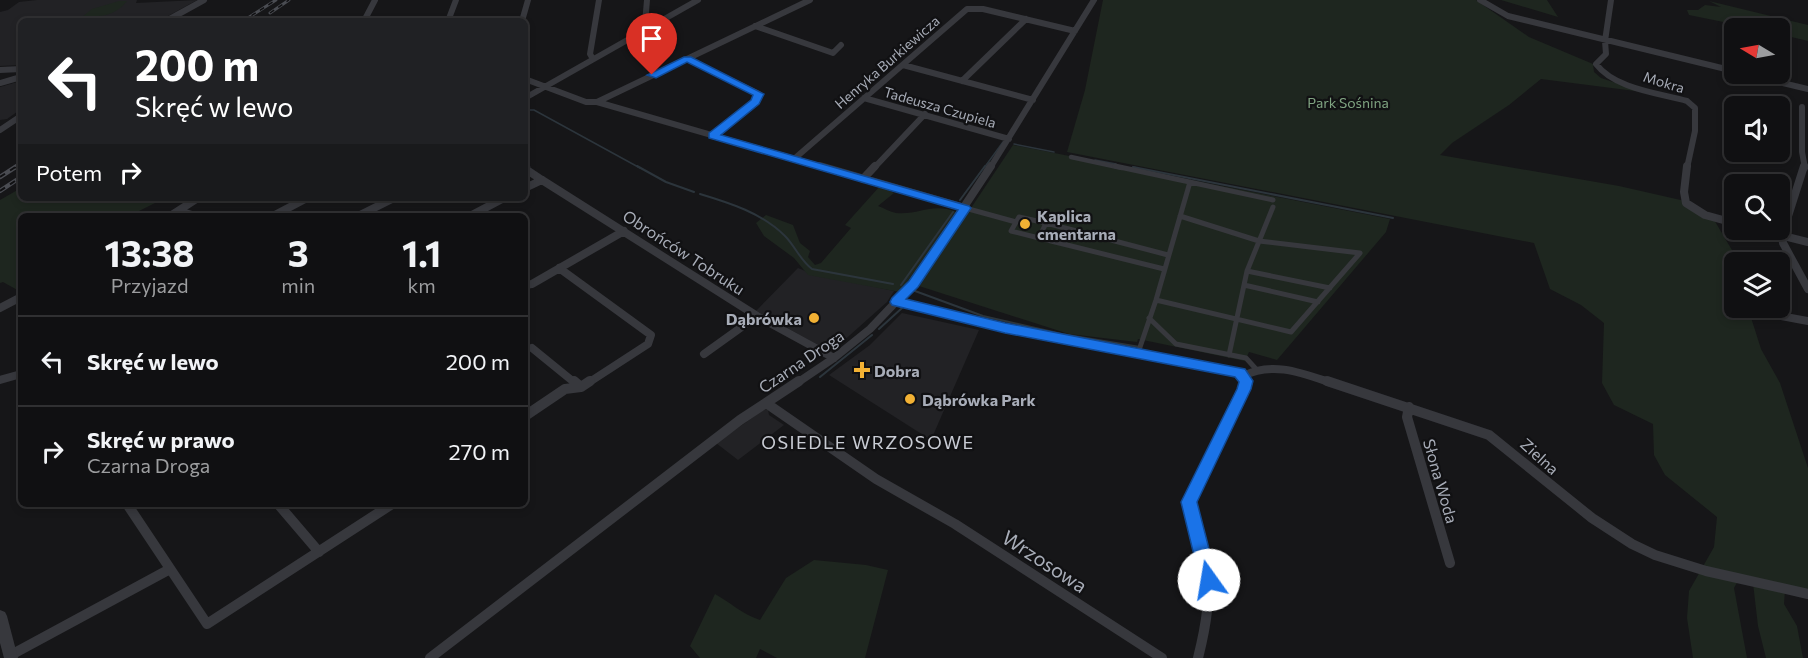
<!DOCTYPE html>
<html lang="pl">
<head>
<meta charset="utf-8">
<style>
	body { margin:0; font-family:Commissioner,sans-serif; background:#19191b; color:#f1f3f6; height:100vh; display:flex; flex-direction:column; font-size:22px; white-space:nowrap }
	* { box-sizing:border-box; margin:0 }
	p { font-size:20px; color:#9c9d9f }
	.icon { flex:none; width:33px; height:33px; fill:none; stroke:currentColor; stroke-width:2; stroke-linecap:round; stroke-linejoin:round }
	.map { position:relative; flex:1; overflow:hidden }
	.side { position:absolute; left:18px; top:213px; width:510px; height:294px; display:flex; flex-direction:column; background:#101012; border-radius:9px; box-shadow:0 3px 9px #0003,0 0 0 2px #303032 }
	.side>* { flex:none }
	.guide { position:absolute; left:18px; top:18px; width:510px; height:183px; border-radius:9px; box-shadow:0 3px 9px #0003,0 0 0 2px #303032; background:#202124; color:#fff; overflow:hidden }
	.needle { width:39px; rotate:280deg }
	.fabs { position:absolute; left:1724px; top:18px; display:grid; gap:12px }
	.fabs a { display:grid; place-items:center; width:66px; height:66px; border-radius:9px; background:#101012; box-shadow:0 3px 9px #0003,0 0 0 2px #303032; font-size:30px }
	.pin { position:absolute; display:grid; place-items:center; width:51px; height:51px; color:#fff; margin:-62px -26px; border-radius:50% 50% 50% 0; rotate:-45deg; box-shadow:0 0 6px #0007 }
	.pin .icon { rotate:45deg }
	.me { position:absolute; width:66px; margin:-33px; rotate:347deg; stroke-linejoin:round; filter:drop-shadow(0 0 4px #0008) }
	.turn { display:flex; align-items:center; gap:21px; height:126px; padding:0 18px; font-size:27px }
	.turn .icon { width:78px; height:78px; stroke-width:2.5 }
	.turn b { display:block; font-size:42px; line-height:51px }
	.then { display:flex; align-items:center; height:57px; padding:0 18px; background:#0003; gap:12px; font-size:22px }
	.eta { display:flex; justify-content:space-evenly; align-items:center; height:102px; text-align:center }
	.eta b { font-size:36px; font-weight:700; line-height:42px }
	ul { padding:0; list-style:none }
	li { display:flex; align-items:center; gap:18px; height:90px; padding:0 18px; border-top:2px solid #303032 }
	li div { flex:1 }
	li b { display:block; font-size:22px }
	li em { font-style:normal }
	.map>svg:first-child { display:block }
	.built { fill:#222225 }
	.green { fill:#1e261f }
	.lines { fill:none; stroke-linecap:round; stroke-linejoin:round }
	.stream-far1 { stroke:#2c353c; stroke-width:1.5 }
	.stream { stroke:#2c353c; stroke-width:2 }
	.pedestrian-far1 { stroke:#37383d; stroke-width:4.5 }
	.pedestrian { stroke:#37383d; stroke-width:5 }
	.minor-far2 { stroke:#37383d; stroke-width:6 }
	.minor-far1 { stroke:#37383d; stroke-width:8 }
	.minor { stroke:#37383d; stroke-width:10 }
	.tertiary { fill:#37383d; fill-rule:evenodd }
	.rail-far1-casing { stroke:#4a4c52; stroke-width:3 }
	.rail-casing { stroke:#4a4c52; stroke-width:4.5 }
	.rail-far1 { stroke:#111113; stroke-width:1.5; stroke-dasharray:5; stroke-linecap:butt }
	.rail { stroke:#111113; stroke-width:2; stroke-dasharray:6; stroke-linecap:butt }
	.route { fill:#1a73e8; stroke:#114b97; stroke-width:1.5 }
	.poi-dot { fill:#f2b134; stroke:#111113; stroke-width:2 }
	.labels { text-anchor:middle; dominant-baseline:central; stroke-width:4.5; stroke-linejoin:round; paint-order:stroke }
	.far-street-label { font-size:14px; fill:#a8adb8; stroke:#111113 }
	.far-park-label { font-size:14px; fill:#7fa381; stroke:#111113 }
	.poi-label { font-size:16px; font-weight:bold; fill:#a8adb8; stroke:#111113; text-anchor:start }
	.street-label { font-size:16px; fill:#a8adb8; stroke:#111113 }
	.neighbourhood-label { font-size:18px; letter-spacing:1.5px; fill:#c9ccd4; stroke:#111113 }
	.near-street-label { font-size:20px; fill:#a8adb8; stroke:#111113 }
</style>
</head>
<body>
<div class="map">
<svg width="1808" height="658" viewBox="0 0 1808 658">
	<rect width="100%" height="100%" fill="#161618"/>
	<path class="built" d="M37,0h100l-1,3 61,-3 -38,21h-138v44l-21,1v-54l8,-2 11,-8z
		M21,81v28l-14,10 -7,1v-33z
		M798,268l12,5 84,18 -7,11 -56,50 -75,-41z
		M902,313l77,17 -48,110 -102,-65 41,-30z
		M765,409l3,1 1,5 15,10 -46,35 -22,-17z"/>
	<path class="green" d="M1103,0h373l53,37 64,27 1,8 7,6 42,14 -102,-13 -32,26 -57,38 -12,12 179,31 66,15 28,17 26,44h-5v46h14l13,41 19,34 28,85v126l-23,-5 -1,15 13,22 6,32h-37l-8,-32 -5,-43 -14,-4 -5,9 13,70h-54l-6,-40 2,-27 25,-44 3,-30 -52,-42 -11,-20 -1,-31 -39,-19 -12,-22 2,-60 -23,-18 -31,-16 -16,-46 -467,-91 18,-62z
		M1501,0h46l11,17z
		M119,1h8c-13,16 -25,15 -45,16l10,-8z
		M1709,1l99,24v16l-29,-7v-6h-26l-64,-13 -2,-5h11l7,-5 16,2z
		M1013,145l377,74 -4,13 -109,128 -28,-8 -4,9 -107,-22 -1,3 -68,-8 -150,-48z
		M880,186l14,7 -16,13c6,2 12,6 18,7 25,2 35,-11 61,-1l-57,80 -92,-17 -14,-17 -30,-22 -8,-13 10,-8 27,10 7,18 10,8 -2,6 7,8 6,-2 30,-35 -6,-3z
		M21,188v10h144l-36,18h-108v76l-18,-10 -3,1v-83z
		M814,560l52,5 22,5 -23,88h-88l-17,-9 -4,9h-56l-10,-12 25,-52c16,9 27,20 45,26l26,-42z"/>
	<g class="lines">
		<path class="stream-far1" d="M525,110h9l106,58
			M1014,144l40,8
			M1095,160l21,4
			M1133,167l4,1
			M984,168l19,-26"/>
		<path class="stream" d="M637,166l29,16 28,10
			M1133,167l260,51
			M700,194c30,9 62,19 85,42 10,10 15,24 27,33l81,15
			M960,200l25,-34
			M901,285l52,-73
			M915,291l68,25 79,18 78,13
			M879,329l23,-21
			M820,377l52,-42"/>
		<path class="pedestrian-far1" d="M1071,157l51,11"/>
		<path class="pedestrian" d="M1115,166l158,34
			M1273,207l-26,64 83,17
			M965,208l51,14
			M1019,217l27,6 -7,15 -28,-7z
			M1046,223l122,32
			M1039,238l125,31
			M1247,271l-3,14 74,17
			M1156,300l135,32 69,-79 -101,-12 -79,-25
			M1149,318l27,26 70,14 10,11
			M1138,353l18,-53 34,-118
			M1229,355l15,-70"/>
		<path class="minor-far2" d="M647,0l-2,24 6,3
			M1480,0l28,16 226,55
			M1611,0l-6,41 1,13 -10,10c19,25 62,29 91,37l8,7v23l-8,37
			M166,21l38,-21
			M364,21l11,-21
			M448,21l8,-21
			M522,21l6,-21
			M755,26l78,27 8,-8
			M593,59l-3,-5 9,-54
			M687,59l72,35 -4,8 -42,34
			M903,65l130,35
			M0,70l21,-1
			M1745,74l63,15
			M525,79l61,23h11l229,66
			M962,81l64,-62
			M0,83l21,-6
			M525,98l173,-98
			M864,98l145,41
			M597,102l213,-102
			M1802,107v45l3,16
			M0,130l21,-14
			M794,159l173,-150h16l92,22
			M525,164l1,4
			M874,168l51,-54
			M990,168l104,-168"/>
		<path class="minor-far1" d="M526,166l1,4 15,10 215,136 77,42
			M820,166l145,42
			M1687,166l-3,26 2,11 19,12 29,8
			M1804,166l-22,69 1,8 25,46
			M863,179l12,-13
			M525,188l17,-8
			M179,211l16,5
			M170,216l28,-18
			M273,216l34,-18
			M358,216l36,-18
			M470,216l34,-18
			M1759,230l49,12
			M559,268l92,67 -3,9 -60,39
			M525,285l7,-1 92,-53
			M897,301l109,27 234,45 3,3
			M0,308l21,-11
			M1775,315l33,6
			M532,348l43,35
			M704,354l53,-38
			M1243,376c30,-15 59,-3 89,7
			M1243,376l3,7
			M0,380l21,-6
			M797,383l37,-25 36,-29 43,-45 78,-118"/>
		<path class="minor" d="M574,381l7,6
			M1327,381l162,54 103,83 40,26 23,11 51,16 102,23
			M766,403l110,76 79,45 207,134
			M1409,407l-2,10 43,146
			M525,416l40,-27 16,-2 9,-6
			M127,504l80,120 185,-120
			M278,504l41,48
			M11,655l159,-86
			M430,658l310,-238 59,-39
			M1198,658c8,-32 14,-64 7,-97 -5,-20 -12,-39 -16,-59l57,-121"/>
		<path class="tertiary" d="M0,610l5,2 2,4 11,42h-14l-4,-15z"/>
		<defs>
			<path id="rail-far1" d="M270,13l19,-13
				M243,21l33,-21
				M15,168l6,-4"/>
			<path id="rail" d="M0,177l17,-11
				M0,191l21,-14"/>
		</defs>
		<use href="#rail-far1" class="rail-far1-casing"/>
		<use href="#rail" class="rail-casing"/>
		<use href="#rail-far1" class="rail-far1"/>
		<use href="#rail" class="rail"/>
	</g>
	<path class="route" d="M684,57h7l73,37 -5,10 -38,31 248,71 2,2 -53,79 -12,12 99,24 240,46 8,12 -2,8 -54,113 20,78 -2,5 -6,2 -7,-2 -2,-5 -19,-78 56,-113 2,-7 -4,-5 -230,-44 -113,-28 -2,-3 2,-4 17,-17 49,-71 -249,-72v-5l42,-33 2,-5 -66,-33 -31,16 -9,-3z"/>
	<g class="poi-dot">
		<circle cx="1025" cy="224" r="6"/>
		<circle cx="814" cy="318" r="6"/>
		<path d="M859 361h6v6h6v6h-6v6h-6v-6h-6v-6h6z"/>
		<circle cx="910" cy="399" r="6"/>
	</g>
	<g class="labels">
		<g class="far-street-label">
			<text transform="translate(887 62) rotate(-41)">Henryka Burkiewicza</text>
			<text transform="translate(1664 82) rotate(17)">Mokra</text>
			<text transform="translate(940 107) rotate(16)">Tadeusza Czupiela</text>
		</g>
		<g class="far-park-label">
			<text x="1348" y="102">Park Sośnina</text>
		</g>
		<g class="poi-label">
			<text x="1037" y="215">Kaplica<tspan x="1037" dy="18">cmentarna</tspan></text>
			<text x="802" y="318" text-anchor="end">Dąbrówka</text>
			<text x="874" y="370">Dobra</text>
			<text x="922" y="399">Dąbrówka Park</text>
		</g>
		<g class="street-label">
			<text transform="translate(684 252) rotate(33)">Obrońców Tobruku</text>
			<text transform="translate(801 361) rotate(-34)">Czarna Droga</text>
			<text transform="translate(1540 456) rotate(42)">Zielna</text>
			<text transform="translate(1441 481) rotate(74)">Słona Woda</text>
		</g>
		<g class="neighbourhood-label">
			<text x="868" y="442">OSIEDLE WRZOSOWE</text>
		</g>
		<g class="near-street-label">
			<text transform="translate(1045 561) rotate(33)">Wrzosowa</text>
		</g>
	</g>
</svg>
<div class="fabs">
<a><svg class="needle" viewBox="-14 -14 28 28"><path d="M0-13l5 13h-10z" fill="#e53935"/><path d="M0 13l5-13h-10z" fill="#9c9d9f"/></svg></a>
<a><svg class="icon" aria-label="sound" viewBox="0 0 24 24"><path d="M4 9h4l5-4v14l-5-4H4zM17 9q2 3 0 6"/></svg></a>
<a><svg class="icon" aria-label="search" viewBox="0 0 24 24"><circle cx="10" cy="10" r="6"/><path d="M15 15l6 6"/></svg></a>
<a><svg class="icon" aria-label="layers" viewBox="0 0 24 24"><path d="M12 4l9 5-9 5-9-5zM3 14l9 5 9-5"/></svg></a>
</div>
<div class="pin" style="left:652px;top:75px;background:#d93025"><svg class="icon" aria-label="arrive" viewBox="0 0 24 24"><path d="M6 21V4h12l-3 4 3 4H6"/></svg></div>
<svg class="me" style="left:1209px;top:580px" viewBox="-20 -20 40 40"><circle r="19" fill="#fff"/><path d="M0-13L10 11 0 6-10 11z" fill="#1a73e8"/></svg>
<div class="guide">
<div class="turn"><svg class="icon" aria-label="left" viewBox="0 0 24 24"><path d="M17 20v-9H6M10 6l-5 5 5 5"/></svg><div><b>200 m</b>Skręć w lewo</div></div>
<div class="then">Potem<svg class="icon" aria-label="right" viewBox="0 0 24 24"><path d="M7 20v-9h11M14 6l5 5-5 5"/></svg></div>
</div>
<section class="side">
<div class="eta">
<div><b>13:38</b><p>Przyjazd</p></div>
<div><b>3</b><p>min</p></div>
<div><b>1.1</b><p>km</p></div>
</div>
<ul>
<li><svg class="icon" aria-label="left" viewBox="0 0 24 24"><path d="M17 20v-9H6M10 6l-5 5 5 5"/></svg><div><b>Skręć w lewo</b></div><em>200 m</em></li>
<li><svg class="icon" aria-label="right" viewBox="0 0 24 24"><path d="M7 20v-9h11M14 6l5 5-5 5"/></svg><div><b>Skręć w prawo</b><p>Czarna Droga</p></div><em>270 m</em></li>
</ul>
</section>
</div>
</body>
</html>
